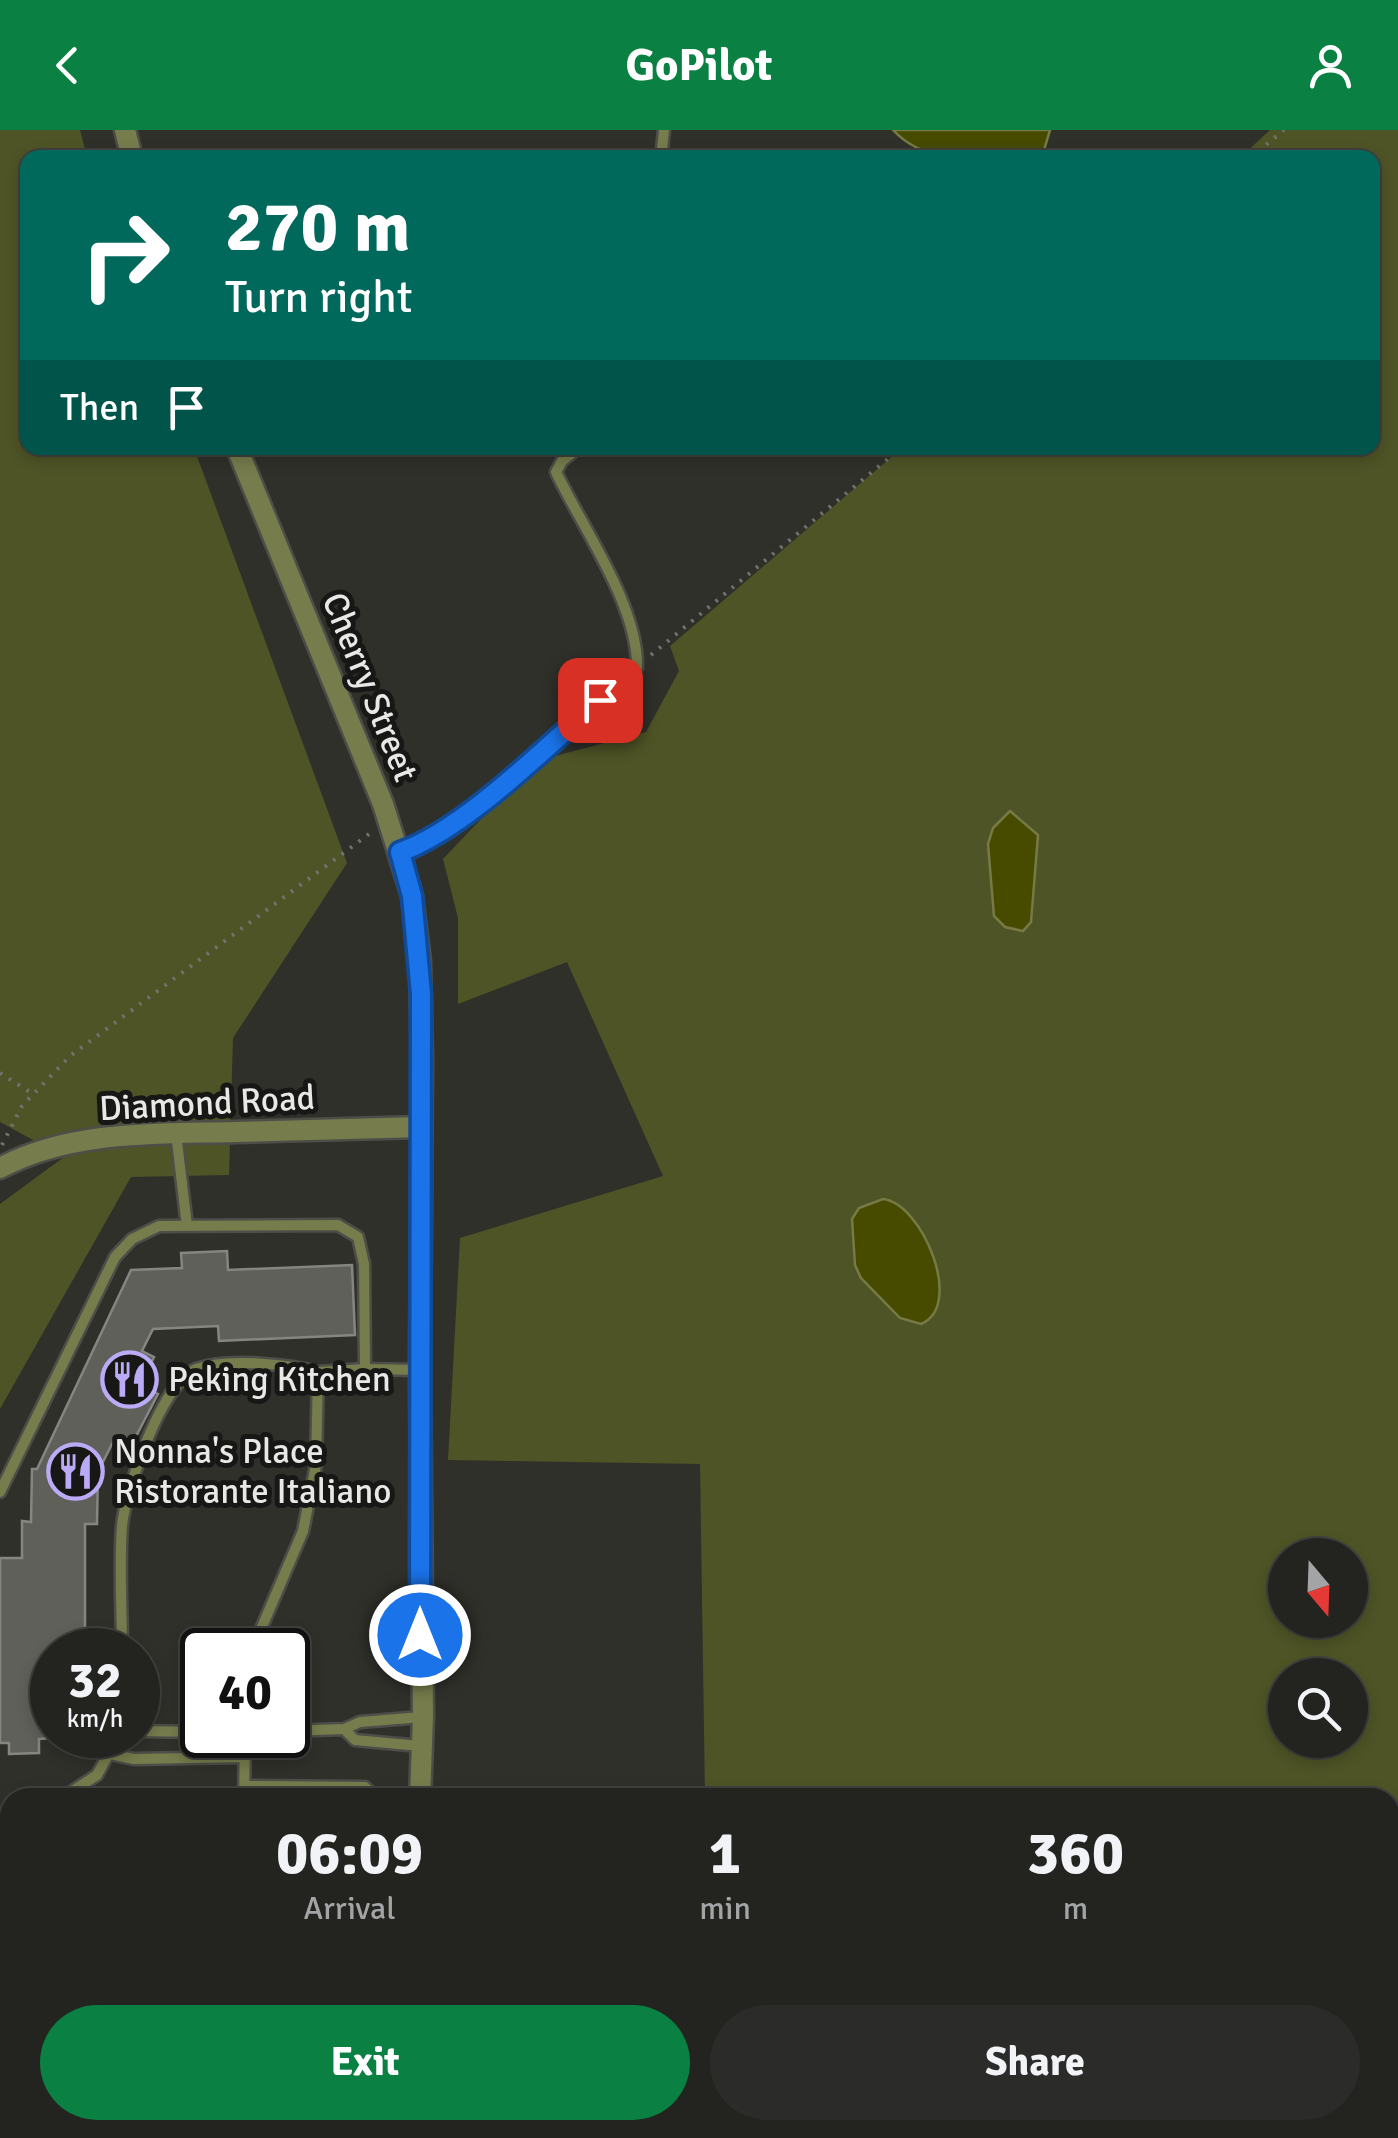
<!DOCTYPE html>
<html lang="en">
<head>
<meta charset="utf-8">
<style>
	body { margin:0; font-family:Signika,sans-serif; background:#2b2c29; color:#f1f3f6; height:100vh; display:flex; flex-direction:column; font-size:38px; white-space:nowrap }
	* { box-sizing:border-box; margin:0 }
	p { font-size:32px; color:#a3a4a5 }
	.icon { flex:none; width:55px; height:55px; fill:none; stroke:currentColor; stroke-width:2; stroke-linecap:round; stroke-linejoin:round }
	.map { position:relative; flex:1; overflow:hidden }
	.drawer { position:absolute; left:0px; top:1658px; width:1400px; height:352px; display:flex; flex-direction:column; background:#232420; border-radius:30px 30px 0 0; box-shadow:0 5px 15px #0003,0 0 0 2px #40413e }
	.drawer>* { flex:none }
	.banner { position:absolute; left:20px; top:20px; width:1360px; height:305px; border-radius:20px; box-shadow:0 5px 15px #0003,0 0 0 2px #40413e; background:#00695c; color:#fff; overflow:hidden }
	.needle { width:65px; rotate:161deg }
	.fabs { position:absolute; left:1268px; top:1408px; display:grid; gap:20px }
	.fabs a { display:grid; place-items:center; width:100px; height:100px; border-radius:50%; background:#232420; box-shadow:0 5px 15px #0003,0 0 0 2px #40413e; font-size:50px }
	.speed { position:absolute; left:30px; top:1498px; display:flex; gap:20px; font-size:50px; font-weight:700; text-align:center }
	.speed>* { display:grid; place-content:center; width:130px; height:130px; border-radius:50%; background:#232420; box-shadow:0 5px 15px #0003,0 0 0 2px #40413e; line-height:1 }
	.speed small { font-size:25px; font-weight:400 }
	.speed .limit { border:5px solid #111; border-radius:15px; background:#fff; color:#111 }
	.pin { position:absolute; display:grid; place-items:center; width:85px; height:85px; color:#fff; margin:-42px; border-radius:20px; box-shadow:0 5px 15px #0006 }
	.me { position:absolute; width:110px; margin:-55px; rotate:0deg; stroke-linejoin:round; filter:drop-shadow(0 0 8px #0008) }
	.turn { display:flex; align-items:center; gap:35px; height:210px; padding:0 40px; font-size:45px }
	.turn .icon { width:130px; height:130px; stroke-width:2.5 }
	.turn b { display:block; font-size:70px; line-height:85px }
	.then { display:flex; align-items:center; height:95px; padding:0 40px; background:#0003; gap:20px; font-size:38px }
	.eta { display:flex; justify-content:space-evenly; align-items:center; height:170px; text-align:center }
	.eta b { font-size:60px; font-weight:700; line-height:70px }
	.action { display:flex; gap:20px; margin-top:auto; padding:20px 40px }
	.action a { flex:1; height:115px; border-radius:60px; background:#0b8043; color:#fff; font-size:40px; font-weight:700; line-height:115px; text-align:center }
	.action a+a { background:#2b2c29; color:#f1f3f6 }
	header { display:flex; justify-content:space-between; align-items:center; height:130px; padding:0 40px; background:#0b8043; color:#fff; font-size:45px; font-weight:700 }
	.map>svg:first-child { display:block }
	.green { fill:#4e5426; fill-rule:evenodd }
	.water { fill:#464b00; stroke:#777a45; stroke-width:2.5 }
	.building { fill:#5f605a; stroke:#858680; stroke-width:2.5 }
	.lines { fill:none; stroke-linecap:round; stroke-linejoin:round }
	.service-casing { stroke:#4d4e48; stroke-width:15 }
	.minor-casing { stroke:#4d4e48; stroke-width:25 }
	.tertiary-casing { stroke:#4d4e48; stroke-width:25 }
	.path { stroke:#72736e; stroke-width:4; stroke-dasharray:2.5 8; stroke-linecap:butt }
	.service { stroke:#767c4c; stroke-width:10 }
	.minor { stroke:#767c4c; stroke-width:20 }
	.tertiary { stroke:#767c4c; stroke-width:20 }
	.route-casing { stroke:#114b97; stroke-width:25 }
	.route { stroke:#1a73e8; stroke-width:18 }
	.labels { text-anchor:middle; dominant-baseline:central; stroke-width:10; stroke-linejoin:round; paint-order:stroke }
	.street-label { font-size:35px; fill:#e8e9e6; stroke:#171715 }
	.poi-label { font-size:35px; fill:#e8e9e6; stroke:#171715; text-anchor:start }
</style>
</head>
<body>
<header><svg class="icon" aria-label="back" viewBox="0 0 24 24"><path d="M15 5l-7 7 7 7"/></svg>GoPilot<svg class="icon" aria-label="person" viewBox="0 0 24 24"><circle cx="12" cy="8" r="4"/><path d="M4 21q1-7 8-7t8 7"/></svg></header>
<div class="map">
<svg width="1398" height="2008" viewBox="0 0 1398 2008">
	<rect width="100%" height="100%" fill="#2f302a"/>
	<path class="green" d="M0,0h80l7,27 -59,1v290h166l153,415 -114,175 -4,137 -98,2 -131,232v-205l64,-47 -64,-35z
		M1270,0h128v2008h-931v-8h923v-332l-685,-1 -5,-333 -252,-4 12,-222 203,-62 -96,-214 -109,42v-86l-15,-59 93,-98 110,-29 33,-61 -9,-25 232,-198h470v-290l-131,-1zM1285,1425h65v65h-65zM1285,1545h65v65h-65z"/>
	<path class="water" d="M893,0h157l-8,27c-51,1 -112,13 -149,-27z
		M1010,681l28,24 -7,87 -8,9 -18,-4 -11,-11 -6,-72 5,-16z
		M883,1069c39,4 82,107 38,125l-21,-6 -39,-40 -6,-13 -3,-46 7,-11z"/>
	<path class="building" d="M227,1121l1,19 124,-5 3,70 -136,6 -1,-15 -65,3 -11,22 12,6 -14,28 18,9 -26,50 -16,-8 -18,36 -1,52h-12v126h-33v88l-13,1v14l-30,1v-11h-9v-185h22v-37l9,1 1,-53h5l94,-199 51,-2 -1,-15z"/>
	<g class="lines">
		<defs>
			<path id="service" d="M664,0l-2,19 6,9
				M400,722l25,-12 70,-49 142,-124c1,-62 -55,-140 -81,-195l6,-11 16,-13
				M176,1003l11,93
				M318,1242l47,-3
				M0,1362l115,-235 17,-18 27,-13 179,-1 20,12 6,27 1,105 55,1
				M122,1520c0,-41 -3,-83 0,-124 3,-35 40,-144 74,-157 31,-11 91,-5 122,3l-2,93 -13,66 -51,119
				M138,1601l64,1
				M288,1601l56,-2
				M420,1616l-65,-6 -11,-11 16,-7 62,-5
				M110,1624l24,5 111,-2
				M246,1656l119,1 11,11
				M62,1668l35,-23 22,-40
				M244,1668l1,-63
				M0,1719l10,-14
				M0,1944l10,9
				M37,2000l1,8
				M107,2004h86
				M12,2008v-8
				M65,2008v-8
				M259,2008v-8
				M311,2008v-8
				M364,2008v-8"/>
			<path id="minor" d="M0,1038c71,-38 157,-34 235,-36 62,-2 124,-3 186,-5"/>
			<path id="tertiary" d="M125,0l7,28
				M237,318l146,356 29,92 8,65 2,99 -2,310 3,347 -3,81
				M423,2000v8"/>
		</defs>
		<use href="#service" class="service-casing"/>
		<use href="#minor" class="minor-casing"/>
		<use href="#tertiary" class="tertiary-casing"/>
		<path class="path" d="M1250,28l34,-28
			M651,525l250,-207
			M0,943l33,21
			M2,1015l20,-39 48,-50 303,-225"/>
		<use href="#service" class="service"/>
		<use href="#minor" class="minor"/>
		<use href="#tertiary" class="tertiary"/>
	</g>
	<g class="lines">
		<defs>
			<path id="route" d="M420,1505l1,-641 -9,-98 -12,-44c64,-22 147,-106 200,-152"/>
		</defs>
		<use href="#route" class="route-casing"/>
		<use href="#route" class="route"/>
	</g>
	<defs>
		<symbol id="restaurant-ring" viewBox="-11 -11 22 22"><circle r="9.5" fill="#171715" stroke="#bbaaf6" stroke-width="1.5"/><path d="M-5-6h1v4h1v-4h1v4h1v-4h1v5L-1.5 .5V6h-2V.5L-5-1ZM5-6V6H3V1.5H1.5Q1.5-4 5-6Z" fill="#bbaaf6"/></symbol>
	</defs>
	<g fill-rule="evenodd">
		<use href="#restaurant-ring" x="98" y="1218" width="63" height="63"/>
		<use href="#restaurant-ring" x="44" y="1310" width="63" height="63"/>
	</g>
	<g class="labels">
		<g class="street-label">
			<text transform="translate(370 557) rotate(68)">Cherry Street</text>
			<text transform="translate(207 973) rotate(-3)">Diamond Road</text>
		</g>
		<g class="poi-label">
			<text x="168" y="1249">Peking Kitchen</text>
			<text x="114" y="1321">Nonna's Place<tspan x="114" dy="40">Ristorante Italiano</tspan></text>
		</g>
	</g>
</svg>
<div class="fabs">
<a><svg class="needle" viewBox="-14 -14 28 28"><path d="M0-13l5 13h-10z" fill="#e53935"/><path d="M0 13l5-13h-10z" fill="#a3a4a5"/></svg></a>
<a><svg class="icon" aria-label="search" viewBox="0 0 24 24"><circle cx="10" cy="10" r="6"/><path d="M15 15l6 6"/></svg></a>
</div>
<div class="speed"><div>32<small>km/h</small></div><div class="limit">40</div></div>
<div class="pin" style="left:600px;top:570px;background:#d93025"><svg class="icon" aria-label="arrive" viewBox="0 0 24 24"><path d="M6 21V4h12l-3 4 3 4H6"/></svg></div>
<svg class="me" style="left:420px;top:1505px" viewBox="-20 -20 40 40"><circle r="17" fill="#1a73e8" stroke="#fff" stroke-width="3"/><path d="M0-11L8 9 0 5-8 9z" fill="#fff"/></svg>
<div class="banner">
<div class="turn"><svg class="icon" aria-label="right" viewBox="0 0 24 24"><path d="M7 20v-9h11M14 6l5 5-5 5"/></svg><div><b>270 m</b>Turn right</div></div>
<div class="then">Then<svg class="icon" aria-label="arrive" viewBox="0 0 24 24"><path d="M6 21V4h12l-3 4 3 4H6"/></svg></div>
</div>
<section class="drawer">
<div class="eta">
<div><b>06:09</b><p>Arrival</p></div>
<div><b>1</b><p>min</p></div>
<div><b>360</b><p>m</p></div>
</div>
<div class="action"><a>Exit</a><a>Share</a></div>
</section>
</div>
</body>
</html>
